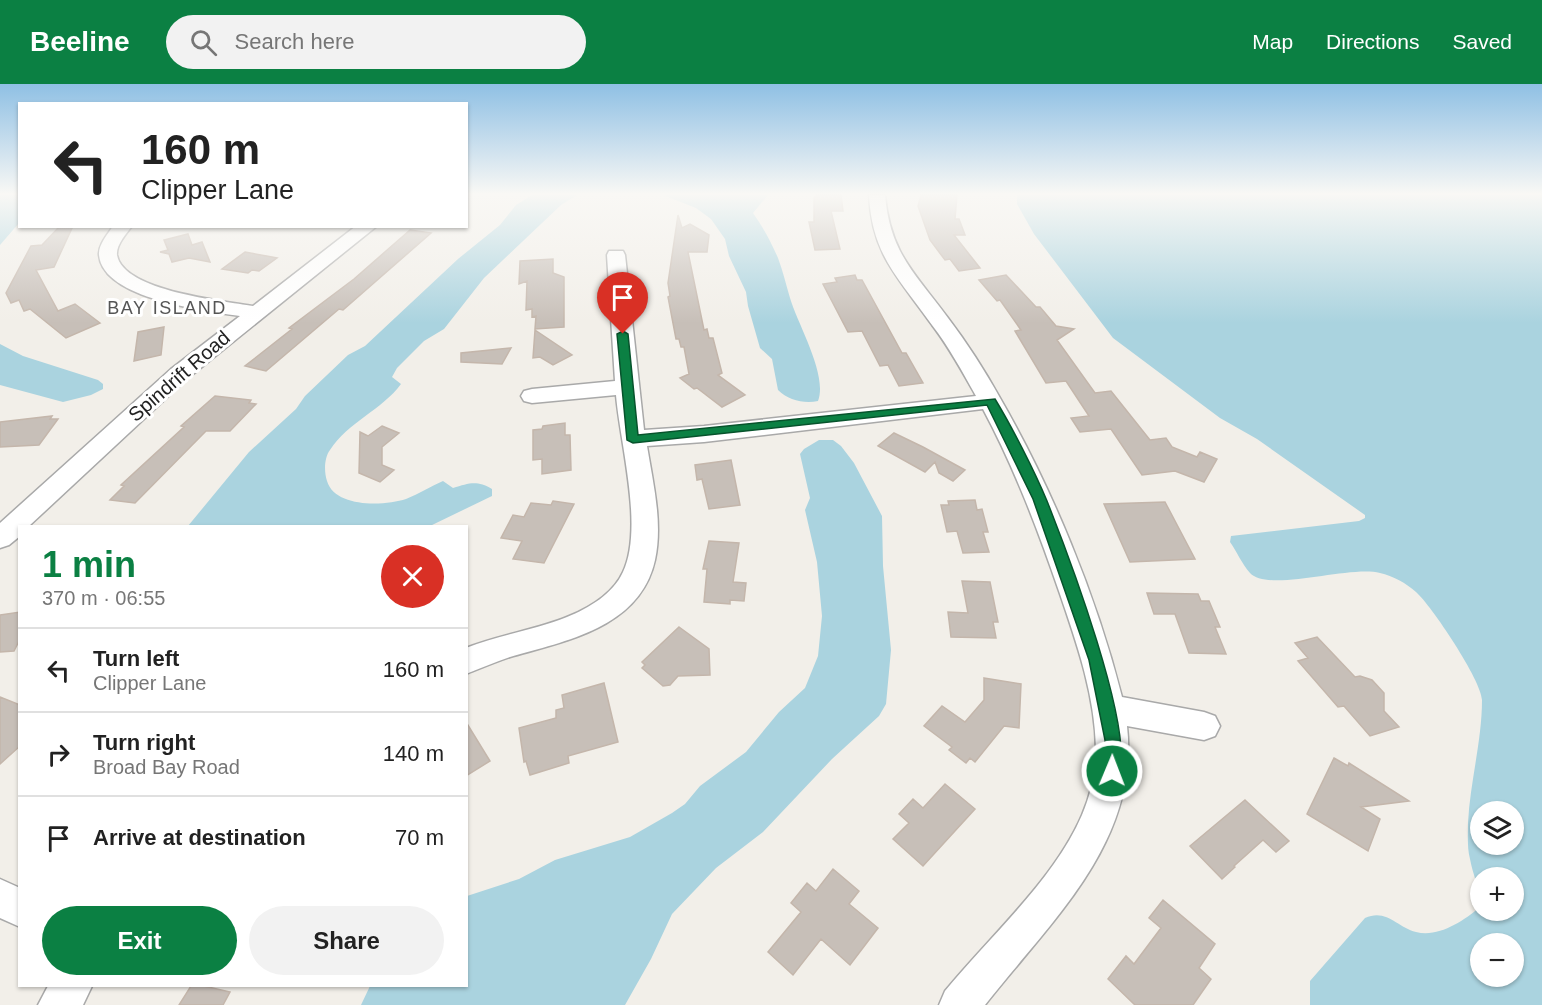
<!DOCTYPE html>
<html lang="en">
<head>
<meta charset="utf-8">
<style>
	body { margin:0; font-family:Arial,sans-serif; background:#f2f2f2; color:#222; height:100vh; display:flex; flex-direction:column; font-size:22px; white-space:nowrap }
	* { box-sizing:border-box; margin:0 }
	p { font-size:20px; color:#767676 }
	.icon { flex:none; width:33px; height:33px; fill:none; stroke:currentColor; stroke-width:2; stroke-linecap:round; stroke-linejoin:round }
	.map { position:relative; flex:1; overflow:hidden }
	.panel { position:absolute; left:18px; top:441px; width:450px; height:462px; display:flex; flex-direction:column; background:#fff; border-radius:0px; box-shadow:0 2px 4px #0004 }
	.panel>* { flex:none }
	.guide { position:absolute; left:18px; top:18px; width:450px; height:126px; border-radius:0px; box-shadow:0 2px 4px #0004; background:#fff; color:#222; overflow:hidden }
	.buttons { position:absolute; left:1470px; top:717px; display:grid; gap:12px }
	.buttons a { display:grid; place-items:center; width:54px; height:54px; border-radius:50%; background:#fff; box-shadow:0 2px 4px #0004; font-size:30px }
	.pin { position:absolute; display:grid; place-items:center; width:51px; height:51px; color:#fff; margin:-62px -26px; border-radius:50% 50% 50% 0; rotate:-45deg; box-shadow:0 0 6px #0007 }
	.pin .icon { rotate:45deg }
	.me { position:absolute; width:66px; margin:-33px; rotate:1deg; stroke-linejoin:round; filter:drop-shadow(0 0 4px #0008) }
	.turn { display:flex; align-items:center; gap:21px; height:126px; padding:0 24px; font-size:27px }
	.turn .icon { width:78px; height:78px; stroke-width:2.5 }
	.turn b { display:block; font-size:42px; line-height:51px }
	.round { display:grid; place-items:center; flex:none; width:63px; height:63px; border-radius:32px; background:#f2f2f2 }
	.head { display:flex; align-items:center; justify-content:space-between; height:102px; padding:0 24px }
	h1 { font-size:36px; font-weight:700; line-height:45px; color:#0b8043 }
	.button { display:flex; gap:12px; margin-top:auto; padding:12px 24px }
	.button a { flex:1; height:69px; border-radius:36px; background:#0b8043; color:#fff; font-size:24px; font-weight:700; line-height:69px; text-align:center }
	.button a+a { background:#f2f2f2; color:#222 }
	ul { padding:0; list-style:none }
	li { display:flex; align-items:center; gap:18px; height:84px; padding:0 24px; border-top:2px solid #e0e0e0 }
	li div { flex:1 }
	li b { display:block; font-size:22px }
	li em { font-style:normal }
	header { display:flex; align-items:center; gap:36px; box-sizing:border-box; height:84px; padding:0 30px; background:#0b8043; color:#fff }
	header strong { font-size:28px }
	nav { display:flex; gap:33px; margin-inline-start:auto; font-size:21px }
	.search { width:420px; height:54px; background:#f2f2f2; display:flex; align-items:center; gap:15px; box-sizing:border-box; padding:0 21px; border-radius:33px; color:#767676; font-size:22px }
	.map>svg:first-child { display:block }
	.water { fill:#aad3df; fill-rule:evenodd }
	.building { fill:#c7bfb8; stroke:#c4b6ab; stroke-width:1.5 }
	.lines { fill:none; stroke-linecap:round; stroke-linejoin:round }
	.minor-casing { stroke:#a9a9a9; stroke-width:3 }
	.minor { fill:#fff; fill-rule:evenodd }
	.route { fill:#0b8043; stroke:#07532c; stroke-width:1.5 }
	.labels { text-anchor:middle; dominant-baseline:central; stroke-width:6; stroke-linejoin:round; paint-order:stroke }
	.far-neighbourhood-label { font-size:18px; letter-spacing:1.5px; fill:#555; stroke:#fff }
	.street-label { font-size:20px; fill:#222; stroke:#fff }
</style>
</head>
<body>
<header>
<strong>Beeline</strong>
<div class="search"><svg class="icon" aria-label="search" viewBox="0 0 24 24"><circle cx="10" cy="10" r="6"/><path d="M15 15l6 6"/></svg>Search here</div>
<nav><a>Map</a><a>Directions</a><a>Saved</a></nav>
</header>
<div class="map">
<svg width="1542" height="921" viewBox="0 0 1542 921">
	<rect width="100%" height="100%" fill="#f2efe9"/>
	<path class="water" d="M0,111h20l-1,28 -19,22z
		M532,111h45l-16,10 -77,73 -40,51 -20,12 -27,27 -5,9 9,7c-19,26 -53,38 -71,66 -6,8 -6,22 -3,31 8,27 57,25 79,18 13,-5 25,-13 37,-18l10,7c16,-5 24,-8 39,1v7l-62,30h-242l61,-74 47,-43 9,-13 43,-41 17,-9 93,-87 42,-34 16,-20z
		M663,111h105l-15,18c10,14 18,29 25,45 5,13 8,27 12,40 8,27 38,77 28,103 -14,3 -30,-1 -40,-11l-6,-31 -12,-11 -12,-42 -2,-14 -17,-36 -4,-17 -14,-20 -15,-11z
		M1017,111h525v810h-232v-24l55,-63c21,-10 32,9 51,14 22,6 47,-11 63,-24 2,-18 -6,-32 -9,-49 -3,-11 -2,-25 -2,-36 2,-41 14,-82 14,-123 0,-19 -51,-95 -66,-108 -10,-9 -23,-16 -36,-19 -31,-8 -111,20 -130,0 -8,-9 -13,-21 -20,-31l1,-6 128,-15 6,-3v-3l-108,-76 -37,-21 -107,-80 -79,-104 -17,-30zM1480,728h34v32h-34zM1480,794h34v32h-34zM1480,860h34v32h-34z
		M0,260l23,12 75,24 5,4v5l-12,6 -28,7 -63,-17z
		M819,356h14l8,6 13,17 28,53 1,50 8,84 -5,54 -7,12 -47,43 -69,73 -47,36 -44,46 -21,45 -26,46h-264l9,-19h96l1,-90 52,-17 36,-19 75,-23 42,-24 13,-9 15,-18 46,-34 33,-40 26,-24 13,-32 4,-40 -5,-54 -12,-52 5,-12 -10,-44 4,-5z"/>
	<path class="building" d="M816,111h25l2,16h-12l9,38 -25,1 -6,-28h5v-25h3z
		M921,111h36l-2,24h4l6,16h-11l26,33 -21,3 -9,-12 -5,1 -15,-20 -12,-34z
		M678,131l4,13 8,-4 19,11 -2,17h-19l16,78 3,-1 2,9h4l9,35 -4,2 27,20 -23,12 -25,-19 -3,1 -14,-11 9,-4 -5,-27h-3l-2,-8h-3l-8,-42 2,-1 -2,-13z
		M60,142h13l-19,41 -18,3 22,41 17,-7 25,19 -34,15 -36,-29 -6,2 -5,-11 -8,3 -5,-10 25,-47 11,-1z
		M410,146l21,3 -88,77 -4,-1 -73,62 -21,-5 47,-37 -3,-1 65,-49z
		M188,150l4,11 10,-3 8,20 -21,-4 -17,4 -3,-8 -9,-2 8,-2 -4,-10z
		M245,168l27,5 5,1 -18,13 -7,-1 -4,3 -26,-4z
		M553,175v14l11,4v50l-29,2 1,-13 -4,1v-8l-6,1 1,-29 -8,3 1,-23z
		M855,191l2,5h5l40,73h4l17,30 -24,3 -11,-21 -8,1 -18,-35 -14,1 -25,-48 14,-2 -2,-4z
		M1006,191l30,32h4l16,19 18,3 -17,11 38,53 16,-2 39,49 16,-2 6,9 25,10 3,-5 17,7 -13,23 -29,-11 -33,4 -31,-46 -31,3 -9,-14 18,-2 -23,-35 -20,2 -31,-52 6,-1 -21,-30 -3,1 -18,-21z
		M164,243l-3,28 -27,6 4,-29z
		M535,246l37,25 -19,10 -13,-8 -7,1z
		M511,264l-9,16 -41,-2v-9z
		M215,312l36,4 -2,3 7,1 -26,27h-24l-71,72 -25,-3 14,-14 -3,-1 63,-58 -3,-1z
		M52,332l-2,3h8l-19,26 -39,2v-25z
		M565,339v12h5l1,35 -29,4v-15l-9,1v-30l9,-1 1,-3z
		M382,342l17,7 -17,14v18l12,5 -14,12 -21,-9 1,-41 8,4z
		M894,349l29,14 42,23 -12,11 -14,-8 -4,-11 -10,10 -47,-26z
		M731,376l9,45 -31,4 -7,-30 -5,1 -2,-15z
		M975,416l2,10 5,-1 6,23h-5l6,20 -26,1 -6,-22 -10,1 -6,-27h8l-1,-4z
		M553,417l21,3 -30,59 -31,-4 9,-18 -21,-3 12,-23 11,2 7,-14 20,2z
		M1165,418l30,57 -65,3 -26,-58z
		M709,457l30,2 -6,39 13,1 -2,18 -14,-1v4l-26,-2 3,-33h-4z
		M962,497l28,1 8,40h-5l3,16 -45,-1 -3,-25 20,1z
		M1147,509l51,1 3,7h8l11,26h-5l11,27 -37,-1 -14,-39h-21z
		M20,528v27l-6,12 -14,1v-37z
		M679,543l30,22 1,26 -32,1 -8,9 -7,1 -21,-18 3,-3 -3,-3z
		M1317,553l38,40 5,-1 12,4 12,13v18l15,16 -29,9 -26,-30 -6,1 -40,-46 10,-3 -13,-15z
		M984,594l37,6 -2,44 -15,-2 -29,36 -5,-4 -4,5 -17,-13 3,-3 -28,-21 18,-20 23,16 19,-22z
		M604,599l14,59 -50,14 1,7 -39,12 -4,-14 -2,1 -5,-34 37,-10v-8l8,-2 -2,-13z
		M0,613l20,8v41l-20,18z
		M466,638l24,39 -24,15z
		M1334,674l14,8 1,-3 60,38 -48,6 19,12 -12,32 -61,-37z
		M945,700l30,25 -52,57 -30,-27 16,-16 -10,-9 14,-15 10,9z
		M1245,716l44,41 -13,11 -13,-12 -29,26 1,1 -13,12 -32,-33z
		M833,785l26,22 -10,13 29,24 -28,37 -29,-26 -28,36 -25,-23 33,-40 -10,-9 16,-20 9,8z
		M1163,816l52,44 -16,24 12,11 -18,26h-58l-27,-26 18,-23 8,8 27,-36 -12,-10z
		M191,902h13l26,6 -7,13h-44z"/>
	<g class="lines">
		<defs>
			<path id="minor" d="M869,111h16c5,59 31,79 63,123 19,25 37,53 52,80 52,90 96,197 122,299l82,15 11,4 5,10 -5,10 -11,4 -77,-14c13,116 -77,196 -142,279h-46l6,-14c45,-55 109,-111 137,-176 9,-21 14,-44 14,-66 -1,-54 -19,-105 -36,-155 -22,-64 -45,-125 -77,-185l-279,33 -57,4c6,37 16,77 8,114 -15,68 -90,81 -145,97 -15,5 -29,11 -44,17v-26c33,-13 69,-18 101,-31 22,-9 46,-23 56,-45 21,-44 -3,-129 -7,-177l-84,8 -8,-2 -3,-5 3,-5 8,-2 83,-8 -8,-126 2,-4h14l2,4 19,175 60,-4 272,-30c-14,-25 -27,-49 -44,-71 -33,-47 -60,-69 -63,-130z
				M113,142h19c-6,8 -16,19 -15,29 6,36 106,46 136,51l103,-80h21l-190,153 -158,147h-9v10l-11,9 -9,3v-25l171,-154 69,-53c-34,-5 -137,-17 -141,-61 -1,-10 9,-21 14,-29z
				M0,795l20,9v39l-20,-9z
				M48,902h44l-9,19h-45z"/>
		</defs>
		<use href="#minor" class="minor-casing"/>
		<use href="#minor" class="minor"/>
	</g>
	<linearGradient id="sky" x2="0" y2="1"><stop stop-color="#8fc0e4"/><stop offset="0.46" stop-color="#f9f8f5"/><stop offset="1" stop-color="#f9f8f5" stop-opacity="0"/></linearGradient>
	<rect width="1542" height="239" fill="url(#sky)"/>
	<path class="route" d="M623,247l5,3 10,101 357,-36c17,28 39,71 52,102 19,48 90,233 71,275l-6,3 -6,-3 -2,-5 1,-31 -16,-80 -56,-161 -46,-94 -354,38 -6,-3 -10,-106z"/>
	<g class="labels">
		<g class="far-neighbourhood-label">
			<text x="167" y="224">BAY ISLAND</text>
		</g>
		<g class="street-label">
			<text transform="translate(179 292) rotate(-41)">Spindrift Road</text>
		</g>
	</g>
</svg>
<div class="buttons">
<a><svg class="icon" aria-label="layers" viewBox="0 0 24 24"><path d="M12 4l9 5-9 5-9-5zM3 14l9 5 9-5"/></svg></a>
<a>+</a>
<a>−</a>
</div>
<div class="pin" style="left:623px;top:250px;background:#d93025"><svg class="icon" aria-label="arrive" viewBox="0 0 24 24"><path d="M6 21V4h12l-3 4 3 4H6"/></svg></div>
<svg class="me" style="left:1112px;top:687px" viewBox="-20 -20 40 40"><circle r="17" fill="#0b8043" stroke="#fff" stroke-width="3"/><path d="M0-11L8 9 0 5-8 9z" fill="#fff"/></svg>
<div class="guide">
<div class="turn"><svg class="icon" aria-label="left" viewBox="0 0 24 24"><path d="M17 20v-9H6M10 6l-5 5 5 5"/></svg><div><b>160 m</b>Clipper Lane</div></div>
</div>
<section class="panel">
<div class="head"><div><h1>1 min</h1><p>370 m · 06:55</p></div><a class="round" style="background:#d93025;color:#fff"><svg class="icon" aria-label="close" viewBox="0 0 24 24"><path d="M6 6l12 12M18 6L6 18"/></svg></a></div>
<ul>
<li><svg class="icon" aria-label="left" viewBox="0 0 24 24"><path d="M17 20v-9H6M10 6l-5 5 5 5"/></svg><div><b>Turn left</b><p>Clipper Lane</p></div><em>160 m</em></li>
<li><svg class="icon" aria-label="right" viewBox="0 0 24 24"><path d="M7 20v-9h11M14 6l5 5-5 5"/></svg><div><b>Turn right</b><p>Broad Bay Road</p></div><em>140 m</em></li>
<li><svg class="icon" aria-label="arrive" viewBox="0 0 24 24"><path d="M6 21V4h12l-3 4 3 4H6"/></svg><div><b>Arrive at destination</b></div><em>70 m</em></li>
</ul>
<div class="button"><a>Exit</a><a>Share</a></div>
</section>
</div>
</body>
</html>
